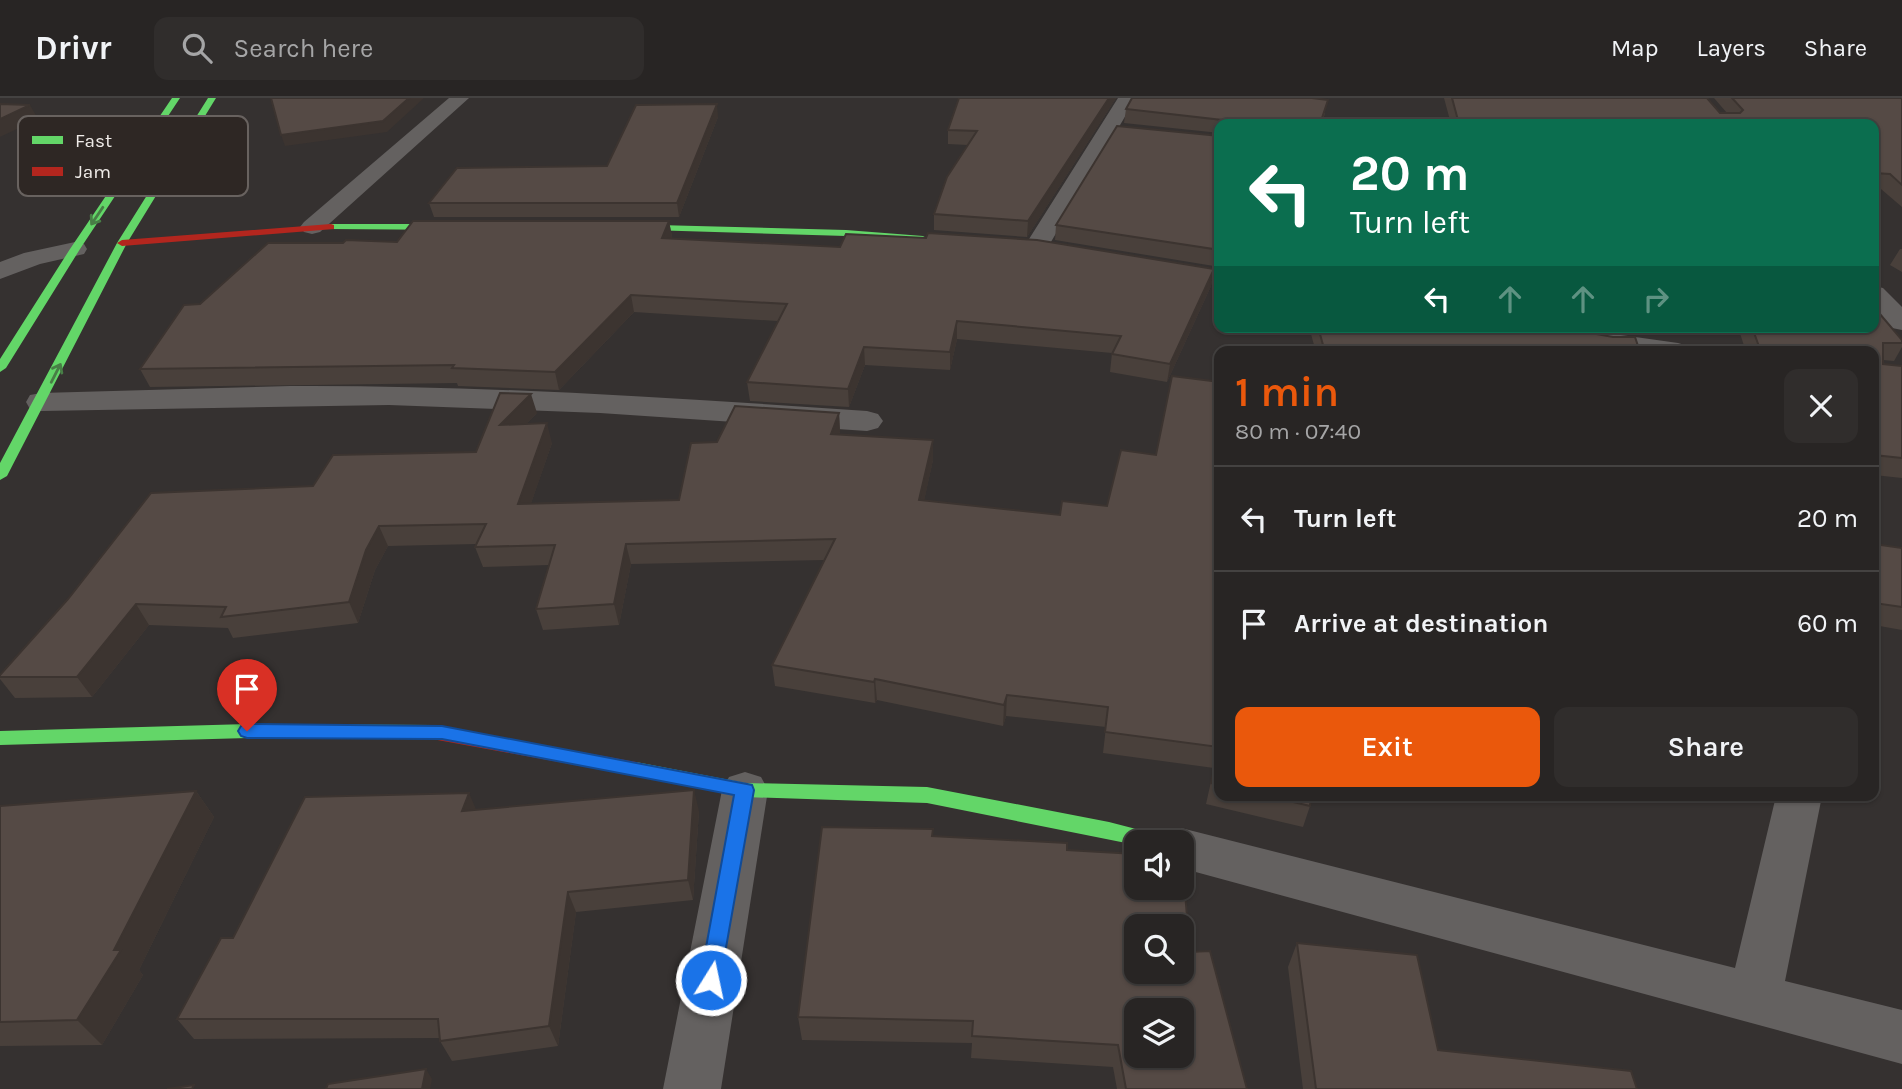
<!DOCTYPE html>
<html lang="en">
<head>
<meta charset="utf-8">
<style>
	body { margin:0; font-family:Karla,sans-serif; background:#302d2c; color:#f1f3f6; height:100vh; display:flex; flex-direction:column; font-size:26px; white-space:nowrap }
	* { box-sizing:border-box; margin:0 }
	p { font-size:23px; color:#a5a5a6 }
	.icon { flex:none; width:38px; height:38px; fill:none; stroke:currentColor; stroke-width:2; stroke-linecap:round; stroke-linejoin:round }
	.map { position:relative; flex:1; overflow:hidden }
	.sheet { position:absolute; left:1214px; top:248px; width:665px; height:455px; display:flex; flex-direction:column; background:#282524; border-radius:14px; box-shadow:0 2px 5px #0004,0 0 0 2px #444241 }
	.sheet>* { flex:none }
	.banner { position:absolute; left:1214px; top:21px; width:665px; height:214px; border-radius:14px; box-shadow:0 2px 5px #0004,0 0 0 2px #444241; background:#0b6e4f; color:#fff; overflow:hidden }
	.controls { position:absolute; left:1124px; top:732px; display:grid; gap:14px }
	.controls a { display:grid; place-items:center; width:70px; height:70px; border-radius:14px; background:#282524; box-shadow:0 2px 5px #0004,0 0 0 2px #444241; font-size:35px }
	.pin { position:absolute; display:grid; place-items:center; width:60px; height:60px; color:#fff; margin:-72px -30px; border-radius:50% 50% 50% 0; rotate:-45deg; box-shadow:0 0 7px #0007 }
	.pin .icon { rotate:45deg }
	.me { position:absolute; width:77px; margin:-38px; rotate:10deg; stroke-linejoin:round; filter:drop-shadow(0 0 5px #0008) }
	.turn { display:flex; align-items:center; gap:24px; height:147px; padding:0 21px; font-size:32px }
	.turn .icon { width:91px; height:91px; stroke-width:2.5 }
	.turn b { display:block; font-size:49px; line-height:60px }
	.lanes { display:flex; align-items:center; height:66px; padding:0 21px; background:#0003; justify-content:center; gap:35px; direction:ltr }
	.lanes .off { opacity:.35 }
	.round { display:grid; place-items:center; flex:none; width:74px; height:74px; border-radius:14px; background:#302d2c }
	.summary { display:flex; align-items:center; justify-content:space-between; height:119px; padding:0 21px }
	h1 { font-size:42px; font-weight:600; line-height:52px; color:#ea580c }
	.cta { display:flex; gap:14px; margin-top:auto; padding:14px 21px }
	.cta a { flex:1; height:80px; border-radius:14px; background:#ea580c; color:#fff; font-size:28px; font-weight:600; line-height:80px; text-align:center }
	.cta a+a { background:#302d2c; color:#f1f3f6 }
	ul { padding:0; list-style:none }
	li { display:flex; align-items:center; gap:21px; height:105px; padding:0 21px; border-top:2px solid #444241 }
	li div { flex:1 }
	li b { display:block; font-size:26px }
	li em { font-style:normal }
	header { display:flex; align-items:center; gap:42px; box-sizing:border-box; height:98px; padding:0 35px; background:#282524; border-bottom:2px solid #444241 }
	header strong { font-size:33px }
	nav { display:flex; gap:38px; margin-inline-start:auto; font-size:24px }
	.search { width:490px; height:63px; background:#302d2c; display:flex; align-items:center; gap:18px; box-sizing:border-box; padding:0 24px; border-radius:14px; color:#a5a5a6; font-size:26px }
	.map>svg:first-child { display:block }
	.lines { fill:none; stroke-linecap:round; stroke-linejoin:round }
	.street { fill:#646160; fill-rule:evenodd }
	.fast { fill:#63d668; fill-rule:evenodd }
	.jam { fill:#b3261e; fill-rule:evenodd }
	.wall { fill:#49403b }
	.shaded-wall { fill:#3c3430 }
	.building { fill:#554a45; stroke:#3c3430; stroke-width:2; fill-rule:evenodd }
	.oneway { stroke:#487e46 }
	.route { fill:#1a73e8; stroke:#114b97; stroke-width:2 }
	.key { fill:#2e2724; stroke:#68625f; stroke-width:2 }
	.key-label { font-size:19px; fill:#f0ece9 }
</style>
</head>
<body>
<header>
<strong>Drivr</strong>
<div class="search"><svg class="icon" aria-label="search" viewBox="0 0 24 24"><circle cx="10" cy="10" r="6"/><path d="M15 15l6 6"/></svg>Search here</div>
<nav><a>Map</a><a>Layers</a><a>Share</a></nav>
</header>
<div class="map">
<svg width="1902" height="991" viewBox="0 0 1902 991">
	<rect width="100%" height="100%" fill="#353130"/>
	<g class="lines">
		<path class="street" d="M449,0h20l-149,134 -8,2 -8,-2 -4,-5 4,-5z
			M1118,0h18l-91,154 -9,2 -9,-2 -3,-5z
			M75,144l9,2 3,5 -3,5 -44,10 -40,15v-17l24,-9z
			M1874,188l9,2 19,19v23l-10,-2 -18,-18z
			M1500,229h64l114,16 10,3 4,6h-86l-92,-17 -10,-2z
			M290,288c192,-1 385,12 577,25l11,3 5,7 -5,7 -11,3 -267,-18 -211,-8 -348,6 -11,-2 -4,-7 4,-7 11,-2z
			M745,674l16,5 7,13 -47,299h-58l59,-299 7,-13z
			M1776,698h46l-37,185 117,29v54l-721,-196v-26h-21l4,-8 17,-6 554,140z"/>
		<path class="fast" d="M172,0h8l-100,151 -74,119 -6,4v-13l70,-110z
			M208,0h8l-89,145 -120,233 -7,4v-17l117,-220z
			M331,126h130l5,3 -5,3 -133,-1v-4z
			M619,126l227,6 77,6 5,3 -5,3 -77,-6 -230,-7 -2,-2z
			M1160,166l60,10v6l-64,-11v-4z
			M248,626l184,1 6,2 3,5 -3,5 -6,2 -184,-1 -248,7v-14z
			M636,664l109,21 182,4 182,35 54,14 3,6h-30v3l-209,-42 -182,-6 -116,-23 -2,-5 2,-5z"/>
		<path class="jam" d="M331,126l3,1v4l-212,17 -5,-3 5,-3z
			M432,627l204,37 7,2 2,5 -2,5 -7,2 -204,-37 -6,-2 -3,-5 3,-5z"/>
	</g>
	<path class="wall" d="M959,0h157l-89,139 -93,-7v-16l34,-69 -20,-1v-14z
		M1444,0h263l13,15h7l-13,-15h188v109l-21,-18 -7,-1v-64h-423z
		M1126,11l199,4 -3,11h-102v9l-96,-10z
		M718,19l-39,100h-245l-5,-14 178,-37z
		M1220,38v131l-165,-27 1,-15z
		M669,123l3,16 -1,2 543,30 -3,17 -44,96 -57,-10 2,-19 -155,-14 -7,31 -85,-5 -16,42 -99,-6 -3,-19 31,-61 -144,-9 -75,78 -101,-4 -1,-3 -307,4 -10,-18 60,-65 143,-61 54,-1z
		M1900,151h2v23l-12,-7z
		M1309,229h249l82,25h-324z
		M1585,229h38l-2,5z
		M1738,229h136l28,13v7l-8,14 -11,-1v4l19,2v112l-28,-3v-123h-128z
		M1220,284v414h91l-1,10 -7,21 -97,-23 8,-36 -111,-15 3,-26 -100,-11 -3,10 -126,-26 -2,3 -100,-17 -3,-21 52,-105 -193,4 -12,61 -76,5 -7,-21 13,-44 -66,2 -8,-20 1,-3 -88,2 -13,24 -17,53 -125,15 -5,-10 -79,-3 -57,72 -77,1 -15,-19v-4l313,-189 163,-34 61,-39 -11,11 26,19 -21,60 148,-3 38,-58 122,-29 1,19 -1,2 94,26 -9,40 136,15 47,-9 49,-51z
		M1874,446l28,4v82l-28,-5z
		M196,693l18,26 -75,153 4,5 -41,70 -102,1v-240z
		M477,712l222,1 -6,89 -117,12 -18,134 -106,15 -12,-20v-3l-246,1 -17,-20 56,-81z
		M933,738l134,14 123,102 57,137h-130l-4,-22 -142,-9 1,-15 -170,-3 -4,-23z
		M1297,845l141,107 199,39h-334l-15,-122z"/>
	<path class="shaded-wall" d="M409,0h15l-37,34 -102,14 -4,-11z
		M1109,0h7l-89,139 1,-16z
		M717,6l1,13 -39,100 -2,-14z
		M30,7l8,14 -38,18v-18z
		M669,123l3,16 -7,17 -3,-16z
		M1214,171l-3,17 -44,96 3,-18z
		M631,197l3,17 -75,78 -4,-18z
		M957,223v18l-7,31v-18z
		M864,249l1,18 -16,42 -1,-18z
		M531,296l6,19 -31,32 -6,-20z
		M839,315l1,19 -8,21 -1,-19z
		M547,325l5,20 -28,81 -6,-20z
		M933,342v20l-13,60 -1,-20z
		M379,428l9,20 -13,24 -17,53 -9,-21 17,-52z
		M626,446l5,20 -12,61 -5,-21z
		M136,506l13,21 -57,72 -15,-20z
		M875,581l2,21 -2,3 -1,-21z
		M1007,597l-1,21 -3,10 1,-21z
		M694,692l5,21 -6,89 -5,-20z
		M196,693l18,26 -75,153 4,5 -41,70 -25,-25z
		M469,695l9,21 -16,-3z
		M568,794l8,20 -18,134 -9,-20z
		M426,971l6,10 -2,10h-8z"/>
	<path class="building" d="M271,0h138l-26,23 -102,14z
		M959,0h150l-81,123 -94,-7 13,-37 30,-46 -29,-1z
		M1132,0h180l16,2 -8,24h-97l-1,-4 -96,-11z
		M1452,0h255l13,15h20l3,-3 -11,-12h170v87l-12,-11 -16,-1v-49h-415z
		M0,6l30,1 -30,14z
		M717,6l-40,99h-248l28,-35 150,-2 29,-61z
		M1117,28l103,10v114l-164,-25z
		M413,123h256l-7,17 178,9 6,-13 80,4 2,-5 109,7 177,29 -44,95 -58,-10 9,-18 -164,-15 -7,31 -86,-5 -16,42 -101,-7 40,-78 -156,-9 -76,77 -103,-4 2,-3 -314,4 44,-64 16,-1 68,-61h75l3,-3 51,2z
		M1874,209l28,33v3h-19v21l19,2v92l-28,-3v-103h-113l-9,-25h122z
		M1318,229h240l55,10h22l5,15h-315z
		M1172,278l48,6v403l-9,-2 8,-36 -114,-15 3,-25 -101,-12 -3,10 -129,-26 -1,3 -102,-17 63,-126 -209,5 -12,60 -78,5 19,-64 -80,2 11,-23 -107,2 -13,24 -17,52 -128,15 5,-10 -90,-3 -59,73h-77v-2l68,-76 83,-106 162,-7 20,-31 143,-3 24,-59 31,1 -31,31 47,-2 -29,81 161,-4 12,-57 26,-1 18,-36 104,7 -8,21 102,6 -14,60 141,15 2,-14 45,5 14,-56 35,5z
		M1874,446l28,4v59l-28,-4z
		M694,692l-6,90 -120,12 -19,134 -109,15 -2,-22h-261l44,-81h12l72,-141 164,-4 -7,18z
		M196,693l-82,159h7l-44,70 -77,2v-216z
		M1268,698h43l-1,10z
		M822,729l111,2 -1,7 135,7v7l69,4v33h45l1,-30 8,95 20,-1 37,138h-121l-8,-44 -146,-9 1,-15 -175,-4zM1136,828h45v45h-45zM1136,912h45v45h-45z
		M1297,845l120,12 21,95 193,21 6,18h-321z
		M426,971l-4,20h-96l2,-5z
		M194,987l-2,4h-25z"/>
	<defs><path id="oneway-shaft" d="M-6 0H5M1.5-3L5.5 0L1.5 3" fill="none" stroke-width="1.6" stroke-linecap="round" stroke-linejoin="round" transform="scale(1.75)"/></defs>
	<g class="oneway">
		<use href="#oneway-shaft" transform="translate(97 118) rotate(124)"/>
		<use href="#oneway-shaft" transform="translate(56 275) rotate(-63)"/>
	</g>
	<path class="route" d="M247,626l195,2 310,59 2,5 -35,197 -8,3 -8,-3 -3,-7 34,-185 -292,-56 -195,-1 -6,-2 -3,-5 3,-5z"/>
	<rect x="18" y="18" width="230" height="80" rx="10" class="key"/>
	<rect x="32" y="38" width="31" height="8" fill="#63d668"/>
	<rect x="32" y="69" width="31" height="9" fill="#b3261e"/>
	<g class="key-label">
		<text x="75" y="49">Fast</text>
		<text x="75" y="80">Jam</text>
	</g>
</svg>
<div class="controls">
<a><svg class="icon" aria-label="sound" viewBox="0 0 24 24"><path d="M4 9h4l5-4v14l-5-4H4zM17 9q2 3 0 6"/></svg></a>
<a><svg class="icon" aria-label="search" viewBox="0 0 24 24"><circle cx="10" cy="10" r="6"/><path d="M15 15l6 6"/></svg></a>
<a><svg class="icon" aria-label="layers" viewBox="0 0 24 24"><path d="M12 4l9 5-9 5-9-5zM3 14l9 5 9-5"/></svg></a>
</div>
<div class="pin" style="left:247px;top:633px;background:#d93025"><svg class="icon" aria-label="arrive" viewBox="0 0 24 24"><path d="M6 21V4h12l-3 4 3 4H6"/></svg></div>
<svg class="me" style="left:711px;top:882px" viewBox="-20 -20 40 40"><circle r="17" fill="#1a73e8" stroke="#fff" stroke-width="3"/><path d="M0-11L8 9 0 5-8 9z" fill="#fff"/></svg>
<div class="banner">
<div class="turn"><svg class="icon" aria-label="left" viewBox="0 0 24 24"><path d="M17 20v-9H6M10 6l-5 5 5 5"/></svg><div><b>20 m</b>Turn left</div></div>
<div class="lanes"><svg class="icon" aria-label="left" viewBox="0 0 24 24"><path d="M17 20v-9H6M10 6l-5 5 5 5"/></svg><svg class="icon off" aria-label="ahead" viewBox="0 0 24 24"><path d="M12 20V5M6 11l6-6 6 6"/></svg><svg class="icon off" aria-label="ahead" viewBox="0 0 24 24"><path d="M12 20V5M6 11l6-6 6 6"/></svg><svg class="icon off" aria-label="right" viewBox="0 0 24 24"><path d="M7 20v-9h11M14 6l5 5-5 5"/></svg></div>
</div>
<section class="sheet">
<div class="summary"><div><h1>1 min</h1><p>80 m · 07:40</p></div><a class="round"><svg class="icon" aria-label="close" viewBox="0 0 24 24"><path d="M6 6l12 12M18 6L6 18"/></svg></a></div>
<ul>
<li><svg class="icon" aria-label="left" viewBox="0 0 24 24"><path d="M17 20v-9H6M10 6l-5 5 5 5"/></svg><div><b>Turn left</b></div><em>20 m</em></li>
<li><svg class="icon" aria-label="arrive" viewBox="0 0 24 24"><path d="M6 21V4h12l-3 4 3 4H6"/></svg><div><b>Arrive at destination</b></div><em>60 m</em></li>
</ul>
<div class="cta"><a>Exit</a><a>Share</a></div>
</section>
</div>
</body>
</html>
